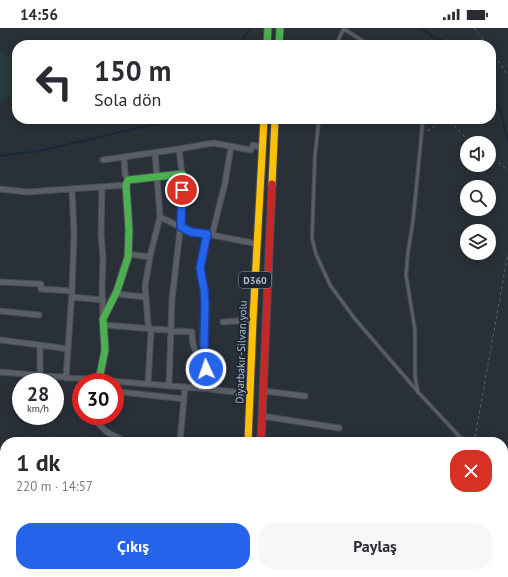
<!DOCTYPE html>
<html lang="tr">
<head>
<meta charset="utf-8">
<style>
	body { margin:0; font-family:"PT Sans",sans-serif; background:#f7f7f7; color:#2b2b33; height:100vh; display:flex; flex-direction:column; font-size:15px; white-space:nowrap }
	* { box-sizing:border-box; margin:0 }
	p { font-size:13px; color:#7c7c81 }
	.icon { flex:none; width:22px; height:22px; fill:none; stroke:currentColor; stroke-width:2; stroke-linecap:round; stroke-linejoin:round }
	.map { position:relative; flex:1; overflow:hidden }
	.drawer { position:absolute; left:0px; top:409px; width:508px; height:140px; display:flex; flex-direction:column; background:#fff; border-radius:16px 16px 0 0; box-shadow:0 2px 10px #0003 }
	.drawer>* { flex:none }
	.guide { position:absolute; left:12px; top:12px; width:484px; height:84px; border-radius:16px; box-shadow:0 2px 10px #0003; background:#fff; color:#2b2b33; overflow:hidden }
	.tools { position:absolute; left:460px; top:108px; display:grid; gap:8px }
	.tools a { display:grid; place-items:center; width:36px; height:36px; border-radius:50%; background:#fff; box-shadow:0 2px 10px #0003; font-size:20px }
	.speed { position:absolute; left:12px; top:345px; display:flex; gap:8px; font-size:20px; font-weight:700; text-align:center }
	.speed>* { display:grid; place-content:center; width:52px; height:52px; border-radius:50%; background:#fff; box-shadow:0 2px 10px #0003; line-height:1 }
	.speed small { font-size:10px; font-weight:400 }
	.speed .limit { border:6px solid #d22; background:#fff; color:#111 }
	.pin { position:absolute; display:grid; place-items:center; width:34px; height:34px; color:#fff; margin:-17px; border:2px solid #fff; border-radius:50%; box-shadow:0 1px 4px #0007 }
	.me { position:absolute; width:44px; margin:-22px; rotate:357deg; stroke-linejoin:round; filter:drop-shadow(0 0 3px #0008) }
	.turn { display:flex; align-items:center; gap:14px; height:84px; padding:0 16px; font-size:18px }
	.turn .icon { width:52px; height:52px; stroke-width:2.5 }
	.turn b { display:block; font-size:28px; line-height:34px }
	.round { display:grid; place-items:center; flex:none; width:42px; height:42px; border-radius:16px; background:#f7f7f7 }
	.head { display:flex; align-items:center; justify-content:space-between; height:68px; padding:0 16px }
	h1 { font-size:24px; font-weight:700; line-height:30px }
	.action { display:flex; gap:8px; margin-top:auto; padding:8px 16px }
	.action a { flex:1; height:46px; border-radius:16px; background:#2563eb; color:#fff; font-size:16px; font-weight:700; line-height:46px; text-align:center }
	.action a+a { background:#f7f7f7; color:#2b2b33 }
	.status { display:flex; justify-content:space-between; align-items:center; height:28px; padding:0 20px; background:#fff; direction:ltr }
	.status svg { height:11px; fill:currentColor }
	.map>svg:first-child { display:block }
	.green { fill:#273a3e }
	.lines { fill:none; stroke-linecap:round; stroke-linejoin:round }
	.stream { stroke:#19273c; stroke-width:2 }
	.lane-casing { stroke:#484c55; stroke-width:4.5 }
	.street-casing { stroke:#484c55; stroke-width:7 }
	.fast-casing { stroke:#484c55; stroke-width:9 }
	.slow-casing { stroke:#484c55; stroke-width:9 }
	.jam-casing { stroke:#484c55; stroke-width:9 }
	.path { stroke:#5c6268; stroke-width:1; stroke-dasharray:3 3; stroke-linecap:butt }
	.lane { stroke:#5a5e66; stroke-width:2.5 }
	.street { stroke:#5a5e66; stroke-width:5 }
	.fast { stroke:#4caf50; stroke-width:7 }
	.slow { stroke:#ffc107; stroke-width:7 }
	.jam { stroke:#c62828; stroke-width:7 }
	.route-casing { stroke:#184099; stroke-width:10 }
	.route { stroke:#2563eb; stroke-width:7 }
	.labels { text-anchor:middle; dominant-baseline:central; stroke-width:4; stroke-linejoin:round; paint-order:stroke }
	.shield { fill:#1d2633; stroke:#878f9c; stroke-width:1 }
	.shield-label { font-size:10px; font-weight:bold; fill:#b4bcc9 }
	.street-label { font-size:11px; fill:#b4bcc9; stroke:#1d2633 }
</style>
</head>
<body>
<div class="status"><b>14:56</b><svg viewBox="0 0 49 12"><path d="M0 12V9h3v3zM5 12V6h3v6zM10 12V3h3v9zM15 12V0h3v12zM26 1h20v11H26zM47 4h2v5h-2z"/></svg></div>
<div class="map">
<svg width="508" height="549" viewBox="0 0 508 549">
	<rect width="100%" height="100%" fill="#2a3038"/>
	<path class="green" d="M0,22l17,13v32l-17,5z"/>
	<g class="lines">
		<path class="stream" d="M421,0l12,9 23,8
			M239,17l11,-17
			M491,70c16,14 9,25 17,42
			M0,128l39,-5 138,-32"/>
		<defs>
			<path id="lane" d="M344,1l25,16
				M336,17l8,-17
				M319,91l-4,36 -3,83 4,16 14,31 25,34 64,74 41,44 14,5
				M418,365l-3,-17v-46l-9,-55 2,-23 5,-31 10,-102
				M449,414l11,-5
				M503,422h5
				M409,544l1,5"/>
			<path id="street" d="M124,129l1,17 3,6
				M103,132l76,-11 34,-6 38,7 2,-5 10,3
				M102,159l-1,46 2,25 -1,31 1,27
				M0,161l27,3 99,-7
				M160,189l31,15 16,2 51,10
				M207,206l-7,35 4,20 2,28 -2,27 2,25 3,20
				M212,207l13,-52 6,-36
				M128,226l22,3
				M0,254l41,2v5l31,2
				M116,266l30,3
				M72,269l31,3
				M0,283l39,4
				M223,294l30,-2
				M104,297l88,7c0,16 3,20 14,32
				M0,312l40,5v30
				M40,317l28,4
				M0,344l209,17 42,5
				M66,350l6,-87 2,-58 -2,-44
				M148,356l3,-52 -3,-9 -3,-37 6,-34 9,-35 -5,-64
				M169,358l3,-87 9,-77 1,-48 -3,-25
				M263,363l42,5
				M115,366l6,-2 63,7
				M90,388l17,16 19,10
				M262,388l77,12
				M180,414l5,-55
				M247,545l11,4
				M19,549l4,-5
				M106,549v-3l63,3
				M168,549l6,-5
				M316,549l2,-5"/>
			<path id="fast" d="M267,17l1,-17
				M279,17l1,-17
				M99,352l6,-30 -2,-31 14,-28 11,-34 1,-27 -3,-45 2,-5 54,-6
				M0,519l5,3
				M245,549l2,-5"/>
			<path id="slow" d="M272,156l3,-65
				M248,414l5,-122 11,-201"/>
			<path id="jam" d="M261,414l11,-258
				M0,507l5,2
				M26,544l4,5
				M40,544l4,5
				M235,549l1,-5"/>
		</defs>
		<use href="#lane" class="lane-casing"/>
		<use href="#street" class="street-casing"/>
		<use href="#fast" class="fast-casing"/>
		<use href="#slow" class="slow-casing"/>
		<use href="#jam" class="jam-casing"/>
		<path class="path" d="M474,0l13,17
			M491,23l17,24
			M427,103c5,-2 9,-7 14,-8 12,-3 23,13 29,20
			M489,127l19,15
			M475,409l33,-184"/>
		<use href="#lane" class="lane"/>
		<use href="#street" class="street"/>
		<use href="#fast" class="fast"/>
		<use href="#slow" class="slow"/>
		<use href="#jam" class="jam"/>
	</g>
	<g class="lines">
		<defs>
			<path id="route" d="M182,162l-1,37 10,5 16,2 -7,34 4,21 1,14 -1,41 2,25"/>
		</defs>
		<use href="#route" class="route-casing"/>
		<use href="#route" class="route"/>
	</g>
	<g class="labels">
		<rect class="shield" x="239" y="244" width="32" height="16" rx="3"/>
		<g class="shield-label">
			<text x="255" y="252">D360</text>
		</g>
		<g class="street-label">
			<text transform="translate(241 324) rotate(-88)">Diyarbakır-Silvan yolu</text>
		</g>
	</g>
</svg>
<div class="tools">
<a><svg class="icon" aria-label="sound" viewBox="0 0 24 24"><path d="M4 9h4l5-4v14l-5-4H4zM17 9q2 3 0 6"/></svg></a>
<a><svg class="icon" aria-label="search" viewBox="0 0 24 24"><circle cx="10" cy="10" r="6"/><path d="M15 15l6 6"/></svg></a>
<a><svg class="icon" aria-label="layers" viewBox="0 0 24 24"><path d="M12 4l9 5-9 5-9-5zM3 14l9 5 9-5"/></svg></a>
</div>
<div class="speed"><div>28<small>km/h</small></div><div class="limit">30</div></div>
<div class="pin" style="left:182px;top:162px;background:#d93025"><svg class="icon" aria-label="arrive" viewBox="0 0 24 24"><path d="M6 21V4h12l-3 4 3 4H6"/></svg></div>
<svg class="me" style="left:206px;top:341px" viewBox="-20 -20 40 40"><circle r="17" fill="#2563eb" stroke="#fff" stroke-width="3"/><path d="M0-11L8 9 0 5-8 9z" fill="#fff"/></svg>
<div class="guide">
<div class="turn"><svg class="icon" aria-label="left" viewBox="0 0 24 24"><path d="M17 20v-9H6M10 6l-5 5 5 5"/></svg><div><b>150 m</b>Sola dön</div></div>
</div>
<section class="drawer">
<div class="head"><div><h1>1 dk</h1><p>220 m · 14:57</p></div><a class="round" style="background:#d93025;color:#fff"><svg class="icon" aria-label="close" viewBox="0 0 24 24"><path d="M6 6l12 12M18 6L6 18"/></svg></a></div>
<div class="action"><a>Çıkış</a><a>Paylaş</a></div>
</section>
</div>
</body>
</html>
